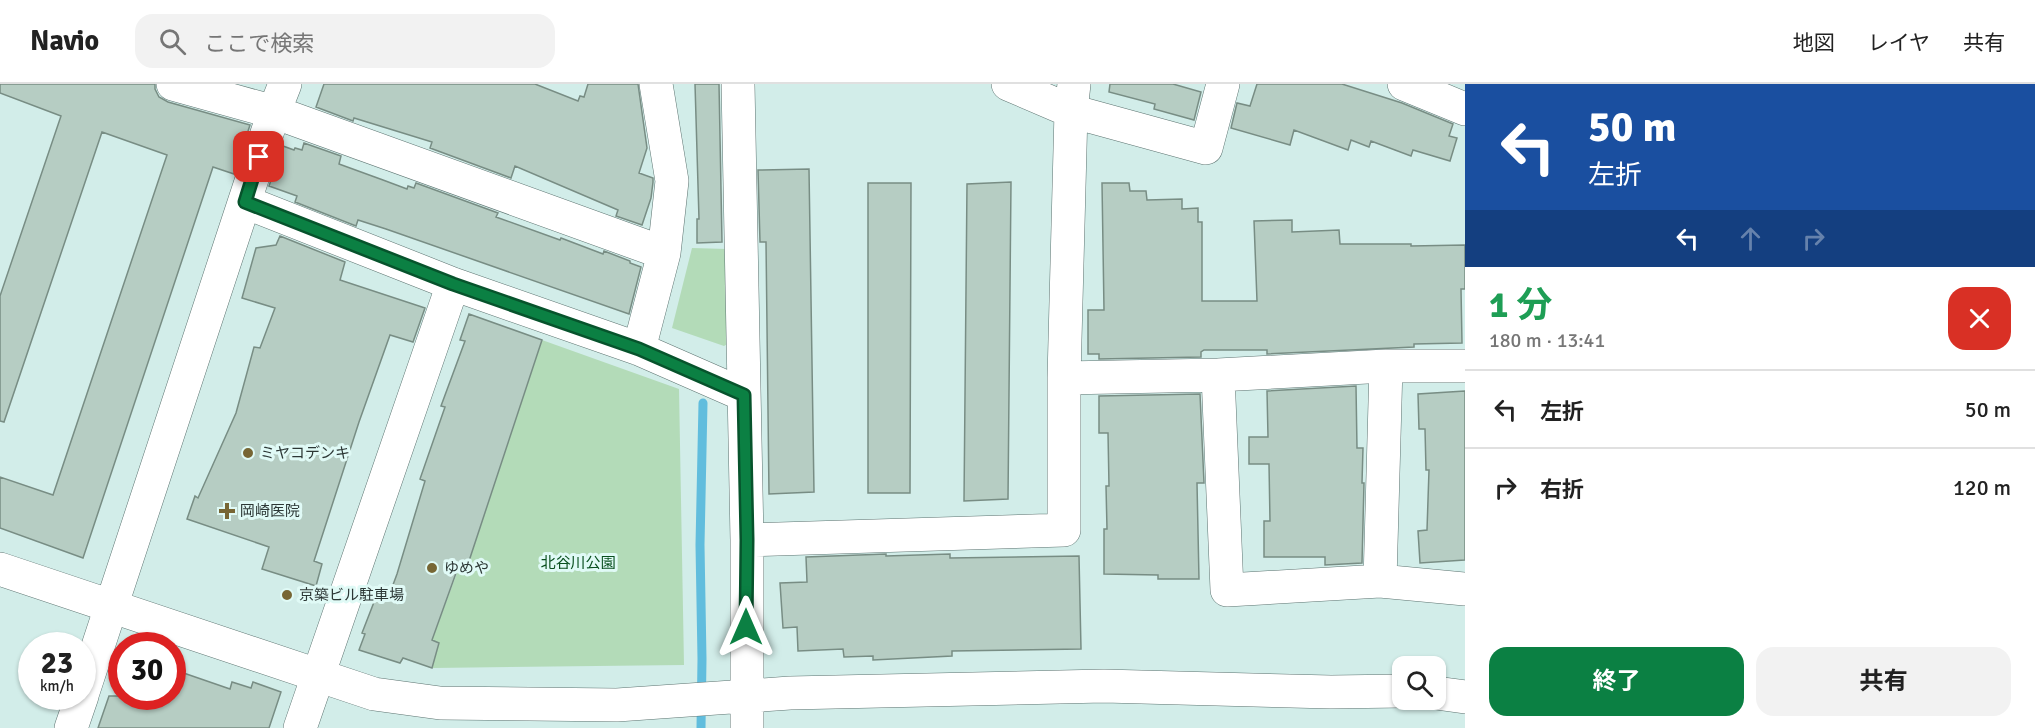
<!DOCTYPE html>
<html lang="ja">
<head>
<meta charset="utf-8">
<style>
	body { margin:0; font-family:Signika,"Noto Sans JP",sans-serif; background:#f2f2f2; color:#222; height:100vh; display:flex; flex-direction:column; font-size:22px; white-space:nowrap }
	* { box-sizing:border-box; margin:0 }
	p { font-size:20px; color:#767676 }
	.icon { flex:none; width:33px; height:33px; fill:none; stroke:currentColor; stroke-width:2; stroke-linecap:round; stroke-linejoin:round }
	.map { position:relative; flex:1; overflow:hidden }
	.drawer { display:flex; flex-direction:column; background:#fff; width:570px }
	.drawer>* { flex:none }
	.hud { background:#1a4fa0; color:#fff; overflow:hidden }
	.controls { position:absolute; left:1392px; top:572px; display:grid; gap:12px }
	.controls a { display:grid; place-items:center; width:54px; height:54px; border-radius:12px; background:#fff; box-shadow:0 2px 4px #0004; font-size:30px }
	.speed { position:absolute; left:18px; top:548px; display:flex; gap:12px; font-size:30px; font-weight:700; text-align:center }
	.speed>* { display:grid; place-content:center; width:78px; height:78px; border-radius:50%; background:#fff; box-shadow:0 2px 4px #0004; line-height:1 }
	.speed small { font-size:15px; font-weight:400 }
	.speed .limit { border:9px solid #d22; background:#fff; color:#111 }
	.pin { position:absolute; display:grid; place-items:center; width:51px; height:51px; color:#fff; margin:-26px; border-radius:12px; box-shadow:0 3px 9px #0006 }
	.me { position:absolute; width:66px; margin:-33px; rotate:0deg; stroke-linejoin:round; filter:drop-shadow(0 0 4px #0008) }
	.turn { display:flex; align-items:center; gap:21px; height:126px; padding:0 24px; font-size:27px }
	.turn .icon { width:78px; height:78px; stroke-width:2.5 }
	.turn b { display:block; font-size:42px; line-height:51px }
	.lanes { display:flex; align-items:center; height:57px; padding:0 24px; background:#0003; justify-content:center; gap:30px; direction:ltr }
	.lanes .off { opacity:.35 }
	.round { display:grid; place-items:center; flex:none; width:63px; height:63px; border-radius:18px; background:#f2f2f2 }
	.headline { display:flex; align-items:center; justify-content:space-between; height:102px; padding:0 24px }
	h1 { font-size:36px; font-weight:700; line-height:45px; color:#1e9e55 }
	.primary-button { display:flex; gap:12px; margin-top:auto; padding:12px 24px }
	.primary-button a { flex:1; height:69px; border-radius:18px; background:#0b8043; color:#fff; font-size:24px; font-weight:700; line-height:69px; text-align:center }
	.primary-button a+a { background:#f2f2f2; color:#222 }
	ul { padding:0; list-style:none }
	li { display:flex; align-items:center; gap:18px; height:78px; padding:0 24px; border-top:2px solid #e0e0e0 }
	li div { flex:1 }
	li b { display:block; font-size:22px }
	li em { font-style:normal }
	header { display:flex; align-items:center; gap:36px; box-sizing:border-box; height:84px; padding:0 30px; background:#fff; border-bottom:2px solid #e0e0e0 }
	header strong { font-size:28px }
	nav { display:flex; gap:33px; margin-inline-start:auto; font-size:21px }
	.search { width:420px; height:54px; background:#f2f2f2; display:flex; align-items:center; gap:15px; box-sizing:border-box; padding:0 21px; border-radius:18px; color:#767676; font-size:22px }
	main { display:flex; flex:1; min-height:0 }
	.map>svg:first-child { display:block }
	.green { fill:#b3dbb8 }
	.lines { fill:none; stroke-linecap:round; stroke-linejoin:round }
	.stream { stroke:#61bddd; stroke-width:9 }
	.building { fill:#b6cdc3; stroke:#788d84; stroke-width:1.5 }
	.minor-casing { stroke:#5d7471; stroke-width:34 }
	.minor { stroke:#fff; stroke-width:33 }
	.route-casing { stroke:#07532c; stroke-width:15 }
	.route { stroke:#0b8043; stroke-width:10 }
	.poi-dot { fill:#776634; stroke:#e0faf6; stroke-width:2 }
	.labels { text-anchor:middle; dominant-baseline:central; stroke-width:6; stroke-linejoin:round; paint-order:stroke }
	.poi-label { font-size:15px; fill:#2c3735; stroke:#e0faf6; text-anchor:start }
	.park-label { font-size:15px; fill:#084f1e; stroke:#e0faf6 }
</style>
</head>
<body>
<header>
<strong>Navio</strong>
<div class="search"><svg class="icon" aria-label="search" viewBox="0 0 24 24"><circle cx="10" cy="10" r="6"/><path d="M15 15l6 6"/></svg>ここで検索</div>
<nav><a>地図</a><a>レイヤ</a><a>共有</a></nav>
</header>
<main>
<div class="map">
<svg width="1465" height="644" viewBox="0 0 1465 644">
	<rect width="100%" height="100%" fill="#d2ede9"/>
	<path class="green" d="M692,164l35,1 7,91 -10,6 -52,-18z
		M542,256l137,49 5,276 -252,3 7,-25 -7,-3 83,-222z"/>
	<g class="lines">
		<path class="stream" d="M701,644l1,-69 -2,-114 3,-142"/>
	</g>
	<path class="building" d="M0,0h155v5l4,8 9,5 82,23 -16,49 -21,-7 -130,391 -83,-30v-51l53,18 114,-340 -65,-23 -98,290 -4,-1v-125l61,-180 -61,-23z
		M324,0h211l43,17 2,-5 4,1 4,-13h50l9,64 -8,25 14,5v4l-2,16 -9,27 -26,-9 2,-6 -103,-44 -4,12 -81,-30 2,-6 -78,-24 -1,3 -37,-14z
		M695,0h24l3,158 -25,1v-24h2z
		M1110,0h63l28,8 -7,28 -40,-11 1,-5 -46,-12z
		M1257,0h85l60,19 51,21 -4,12 8,2 -7,23 -37,-11 -2,6 -40,-15 -2,6 -18,-7 -3,10 -54,-20 -4,15 -59,-17 6,-25 13,3z
		M304,59l37,13 -2,8 44,16 24,9 1,-3 6,2 2,-5 82,30 -2,4 64,23 1,-2 42,16 1,-3 26,10v2l11,4 -12,47 -243,-85 -28,-9 -2,6 -61,-24 2,-6 -28,-10 14,-40 11,4 1,-2 7,2z
		M809,85l5,323 -45,2 -3,-252h-6l-2,-72z
		M1011,98l-3,317 -44,2 3,-317z
		M868,99h43l-1,310h-42z
		M1102,99h27l1,8h16l1,9 35,-1v10l16,-1v14h4v79h55l-3,-80 38,-1v12l47,-2 1,14h71v2l54,-1v44h-4l1,54 -48,1v3l-147,7v-4h-63l-3,2v5l-102,2v-5h-11v-44h16z
		M280,152l65,26 -5,18 85,28 -12,34 -23,-7 -31,87 -45,139 8,3 -6,22 -54,-17 7,-22 -82,-28 8,-23 3,2 38,-85 18,-66 6,1 15,-40 -33,-10 14,-50 20,-3z
		M469,230l73,26 -74,224 -8,-2 -28,78 7,3 -7,25 -29,-10 -3,5 -41,-13 6,-16 -3,-1 14,-36 11,4 10,-27 28,-93 -5,-2 25,-72 -4,-1 24,-65 -5,-1z
		M1356,302l1,62h6l-1,35h2l-2,80 -37,2v-8h-61v-36h6l-1,-57h-20v-27h19l-1,-46z
		M1465,307v169l-45,3 -2,-32 9,-1 2,-60h-3l-1,-41h-6l-1,-35z
		M1200,310l4,89h-7l2,96h-41v-4l-54,-1v-45h3l-1,-43h3l-1,-53h-9v-37z
		M886,470v2l64,-2v4l129,-2 2,93 -129,2v5l-79,4v-4l-29,1 -1,-8 -45,2 -1,-24 -14,1 -3,-45 27,-1 -1,-25z
		M172,585l58,20 2,-7 19,6 2,-6 28,10 -12,36h-171l11,-32h63z"/>
	<g class="lines">
		<defs>
			<path id="minor" d="M173,0l101,28 390,141
				M738,0l9,456v188
				M1008,0l63,27 135,37 17,-64
				M1404,0l61,25
				M245,118l208,82 186,65 105,46
				M639,265l25,-96 8,-72 -16,-97
				M1218,291l9,215 153,-9 85,8
				M1064,294l154,-3 168,-9h79
				M747,456l317,-10v-152l7,-267 3,-27
				M0,485l374,125 66,9 177,2 173,-12 314,-7 227,6 71,-1
				M1380,497l6,-215
				M1436,609l29,4
				M82,611l192,-583 11,-28
				M71,644l11,-32
				M300,644l153,-444"/>
		</defs>
		<use href="#minor" class="minor-casing"/>
		<use href="#minor" class="minor"/>
	</g>
	<g class="lines">
		<defs>
			<path id="route" d="M259,73l-14,45 208,82 186,65 105,46 3,145 -1,87"/>
		</defs>
		<use href="#route" class="route-casing"/>
		<use href="#route" class="route"/>
	</g>
	<g class="poi-dot">
		<circle cx="248" cy="369" r="6"/>
		<path d="M224 418h6v6h6v6h-6v6h-6v-6h-6v-6h6z"/>
		<circle cx="432" cy="484" r="6"/>
		<circle cx="287" cy="511" r="6"/>
	</g>
	<g class="labels">
		<g class="poi-label">
			<text x="260" y="369">ミヤコデンキ</text>
			<text x="240" y="427">岡崎医院</text>
			<text x="444" y="484">ゆめや</text>
			<text x="299" y="511">京築ビル駐車場</text>
		</g>
		<g class="park-label">
			<text x="578" y="479">北谷川公園</text>
		</g>
	</g>
</svg>
<div class="controls">
<a><svg class="icon" aria-label="search" viewBox="0 0 24 24"><circle cx="10" cy="10" r="6"/><path d="M15 15l6 6"/></svg></a>
</div>
<div class="speed"><div>23<small>km/h</small></div><div class="limit">30</div></div>
<div class="pin" style="left:259px;top:73px;background:#d93025"><svg class="icon" aria-label="arrive" viewBox="0 0 24 24"><path d="M6 21V4h12l-3 4 3 4H6"/></svg></div>
<svg class="me" style="left:746px;top:543px" viewBox="-20 -20 40 40"><path d="M0-17L14 15 0 8-14 15z" fill="#0b8043" stroke="#fff" stroke-width="4"/></svg>
</div>
<section class="drawer">
<div class="hud">
<div class="turn"><svg class="icon" aria-label="left" viewBox="0 0 24 24"><path d="M17 20v-9H6M10 6l-5 5 5 5"/></svg><div><b>50 m</b>左折</div></div>
<div class="lanes"><svg class="icon" aria-label="left" viewBox="0 0 24 24"><path d="M17 20v-9H6M10 6l-5 5 5 5"/></svg><svg class="icon off" aria-label="ahead" viewBox="0 0 24 24"><path d="M12 20V5M6 11l6-6 6 6"/></svg><svg class="icon off" aria-label="right" viewBox="0 0 24 24"><path d="M7 20v-9h11M14 6l5 5-5 5"/></svg></div>
</div>
<div class="headline"><div><h1>1 分</h1><p>180 m · 13:41</p></div><a class="round" style="background:#d93025;color:#fff"><svg class="icon" aria-label="close" viewBox="0 0 24 24"><path d="M6 6l12 12M18 6L6 18"/></svg></a></div>
<ul>
<li><svg class="icon" aria-label="left" viewBox="0 0 24 24"><path d="M17 20v-9H6M10 6l-5 5 5 5"/></svg><div><b>左折</b></div><em>50 m</em></li>
<li><svg class="icon" aria-label="right" viewBox="0 0 24 24"><path d="M7 20v-9h11M14 6l5 5-5 5"/></svg><div><b>右折</b></div><em>120 m</em></li>
</ul>
<div class="primary-button"><a>終了</a><a>共有</a></div>
</section>
</main>
</body>
</html>
